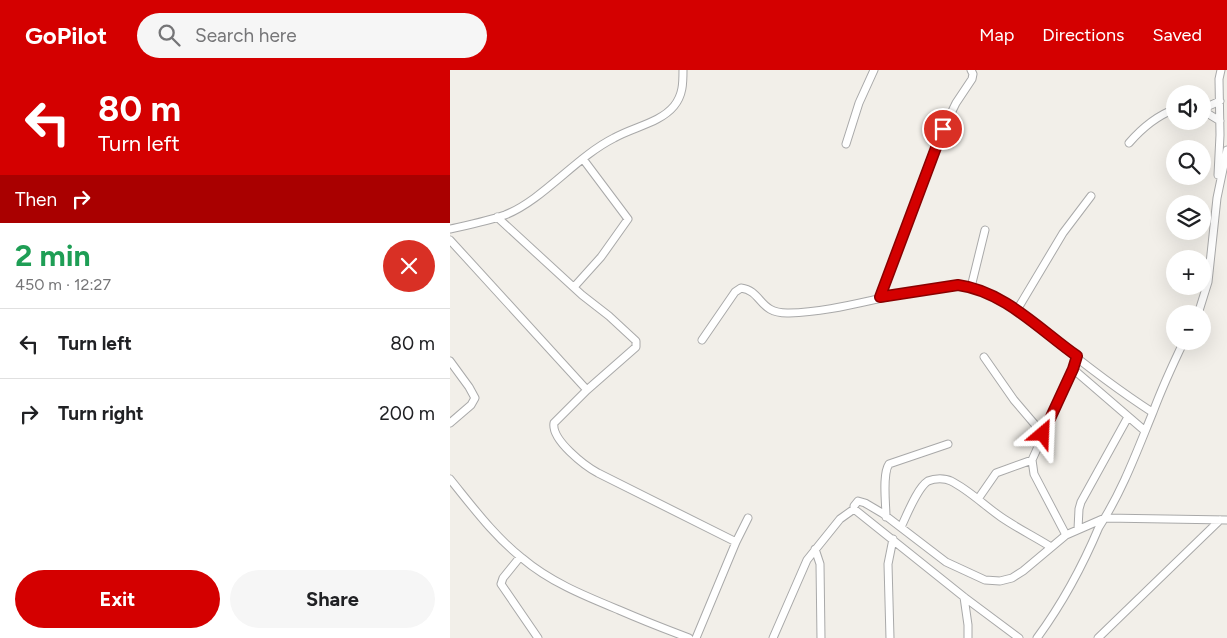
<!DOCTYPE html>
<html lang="en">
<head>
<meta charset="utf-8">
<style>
	body { margin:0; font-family:Figtree,sans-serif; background:#f6f6f6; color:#202124; height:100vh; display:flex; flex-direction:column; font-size:19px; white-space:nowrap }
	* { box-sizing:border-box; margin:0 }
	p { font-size:16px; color:#757577 }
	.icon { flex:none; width:28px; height:28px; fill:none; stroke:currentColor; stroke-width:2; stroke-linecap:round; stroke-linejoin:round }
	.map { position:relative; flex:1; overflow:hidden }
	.side { display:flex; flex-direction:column; background:#fff; width:450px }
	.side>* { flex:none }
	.top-card { background:#d40000; color:#fff; overflow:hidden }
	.tools { position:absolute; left:716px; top:15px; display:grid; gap:10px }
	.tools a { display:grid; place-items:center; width:45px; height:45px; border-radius:50%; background:#fff; box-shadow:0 5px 20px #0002; font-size:25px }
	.pin { position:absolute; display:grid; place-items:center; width:42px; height:42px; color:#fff; margin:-21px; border:2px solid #fff; border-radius:50%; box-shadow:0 1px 5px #0007 }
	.me { position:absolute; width:55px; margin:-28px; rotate:26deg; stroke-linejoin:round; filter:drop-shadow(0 0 4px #0008) }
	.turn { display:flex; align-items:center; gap:18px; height:105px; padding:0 15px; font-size:22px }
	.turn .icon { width:65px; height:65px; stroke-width:2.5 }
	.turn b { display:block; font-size:35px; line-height:42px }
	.then { display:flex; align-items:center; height:48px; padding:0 15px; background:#0003; gap:10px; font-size:19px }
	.round { display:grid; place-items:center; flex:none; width:52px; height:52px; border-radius:26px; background:#f6f6f6 }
	.headline { display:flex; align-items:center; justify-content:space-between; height:85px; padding:0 15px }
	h1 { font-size:30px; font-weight:700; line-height:38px; color:#1e9e55 }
	.cta { display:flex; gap:10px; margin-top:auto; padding:10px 15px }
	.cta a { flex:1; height:58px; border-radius:30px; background:#d40000; color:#fff; font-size:20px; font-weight:700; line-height:58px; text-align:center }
	.cta a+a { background:#f6f6f6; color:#202124 }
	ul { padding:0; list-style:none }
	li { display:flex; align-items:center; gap:15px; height:70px; padding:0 15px; border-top:1px solid #e0e0e0 }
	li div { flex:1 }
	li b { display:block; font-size:19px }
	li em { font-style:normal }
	header { display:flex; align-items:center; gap:30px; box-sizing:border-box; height:70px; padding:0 25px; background:#d40000; color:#fff }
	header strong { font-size:24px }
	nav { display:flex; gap:28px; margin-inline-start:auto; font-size:18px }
	.search { width:350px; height:45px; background:#f6f6f6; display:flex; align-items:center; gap:12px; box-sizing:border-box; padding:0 18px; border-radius:28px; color:#757577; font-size:19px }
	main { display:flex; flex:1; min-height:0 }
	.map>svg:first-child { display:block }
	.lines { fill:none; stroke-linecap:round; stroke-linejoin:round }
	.street-casing { stroke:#a9a9a9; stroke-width:9 }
	.street { stroke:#fff; stroke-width:7 }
	.route-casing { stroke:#8a0000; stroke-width:12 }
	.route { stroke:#d40000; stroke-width:9 }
</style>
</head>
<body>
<header>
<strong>GoPilot</strong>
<div class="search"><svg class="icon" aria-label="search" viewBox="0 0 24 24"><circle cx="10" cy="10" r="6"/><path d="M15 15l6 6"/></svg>Search here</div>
<nav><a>Map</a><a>Directions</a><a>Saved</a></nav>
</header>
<main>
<section class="side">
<div class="top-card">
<div class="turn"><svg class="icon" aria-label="left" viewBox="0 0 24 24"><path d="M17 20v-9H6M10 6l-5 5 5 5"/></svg><div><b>80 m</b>Turn left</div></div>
<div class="then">Then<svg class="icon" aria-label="right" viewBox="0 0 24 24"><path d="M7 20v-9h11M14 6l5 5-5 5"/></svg></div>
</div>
<div class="headline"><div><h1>2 min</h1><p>450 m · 12:27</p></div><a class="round" style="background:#d93025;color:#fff"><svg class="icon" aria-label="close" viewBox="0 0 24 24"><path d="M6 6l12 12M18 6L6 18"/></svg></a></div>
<ul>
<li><svg class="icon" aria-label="left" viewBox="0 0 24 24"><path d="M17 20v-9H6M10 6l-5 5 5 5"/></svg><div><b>Turn left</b></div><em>80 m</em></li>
<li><svg class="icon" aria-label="right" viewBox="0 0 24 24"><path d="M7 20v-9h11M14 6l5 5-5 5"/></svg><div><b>Turn right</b></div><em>200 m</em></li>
</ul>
<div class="cta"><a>Exit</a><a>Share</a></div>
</section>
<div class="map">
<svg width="777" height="568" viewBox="0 0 777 568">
	<rect width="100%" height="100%" fill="#f2efe9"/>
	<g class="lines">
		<defs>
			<path id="street" d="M752,39l18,-8
				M752,40l18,11
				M679,73c13,-15 27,-27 46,-34
				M396,74l13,-41 15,-33
				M768,105l2,-40 -1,-56 2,-9
				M47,147l85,78 27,21 27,25v6l-49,43
				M0,159c18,-4 38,-8 55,-14 38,-15 71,-58 109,-77 19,-11 46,-15 60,-32 9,-11 9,-23 9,-36
				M0,170l137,150 -33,33c-3,17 31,43 44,50l138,69
				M124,217l27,-30 27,-38 -45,-60
				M521,217l14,-57
				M430,227l57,-155 19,-39 16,-24 1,-5 -2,-4
				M567,240l46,-77 28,-37
				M748,244l10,-32 9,-84 10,-48
				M252,270l33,-48 6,-4c22,3 17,26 48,25 48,-1 94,-18 142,-24 13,-2 28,-6 41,-2 31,10 55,32 80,51 32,26 66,52 100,74
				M534,287l30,43 29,34
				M0,291l19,26 6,11 -4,7 -21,18
				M623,299l72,62
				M0,409c22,27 44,57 72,79 28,24 63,38 97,52 23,10 46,19 70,28
				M528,429l18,-26 36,-13
				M404,439l110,88 55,41
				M436,447c0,-13 -4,-43 3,-53l59,-20
				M451,457c6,-12 16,-39 27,-46 7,-3 17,-3 23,0 18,9 34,25 50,36 16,11 34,20 50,30
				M628,459l1,-20 2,-7 47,-85
				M616,465l-32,-61 -2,-14 41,-91 4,-13
				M365,479l5,15 1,74
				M70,487l-17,21 -2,6 37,54
				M514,527l4,28v13
				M246,568l40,-96 12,-24
				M323,568l34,-78 33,-41 14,-10v-3l4,-5 7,2 17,10 64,49 39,18 15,1 12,-3 11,-7 43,-36 39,-17 122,2
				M440,568l-2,-74 5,-25
				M587,568c25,-34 46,-73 62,-111 23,-35 38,-76 54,-115 9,-24 20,-48 31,-71
				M648,568l122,-118"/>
		</defs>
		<use href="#street" class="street-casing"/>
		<use href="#street" class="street"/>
	</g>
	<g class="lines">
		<defs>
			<path id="route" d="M493,59l-63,168 78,-12c46,6 82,45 119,71l-4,13 -30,65"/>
		</defs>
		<use href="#route" class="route-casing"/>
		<use href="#route" class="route"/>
	</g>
</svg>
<div class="tools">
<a><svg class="icon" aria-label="sound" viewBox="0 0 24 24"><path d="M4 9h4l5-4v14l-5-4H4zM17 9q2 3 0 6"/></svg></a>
<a><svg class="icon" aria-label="search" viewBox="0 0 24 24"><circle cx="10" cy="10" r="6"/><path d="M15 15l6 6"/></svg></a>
<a><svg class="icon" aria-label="layers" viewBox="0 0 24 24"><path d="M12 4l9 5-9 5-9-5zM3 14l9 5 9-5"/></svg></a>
<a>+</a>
<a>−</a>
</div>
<div class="pin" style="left:493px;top:59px;background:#d93025"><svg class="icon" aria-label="arrive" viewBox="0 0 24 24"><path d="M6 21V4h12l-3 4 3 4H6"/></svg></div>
<svg class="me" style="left:593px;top:364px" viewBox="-20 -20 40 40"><path d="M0-17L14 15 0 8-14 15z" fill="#d40000" stroke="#fff" stroke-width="4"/></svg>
</div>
</main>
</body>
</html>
